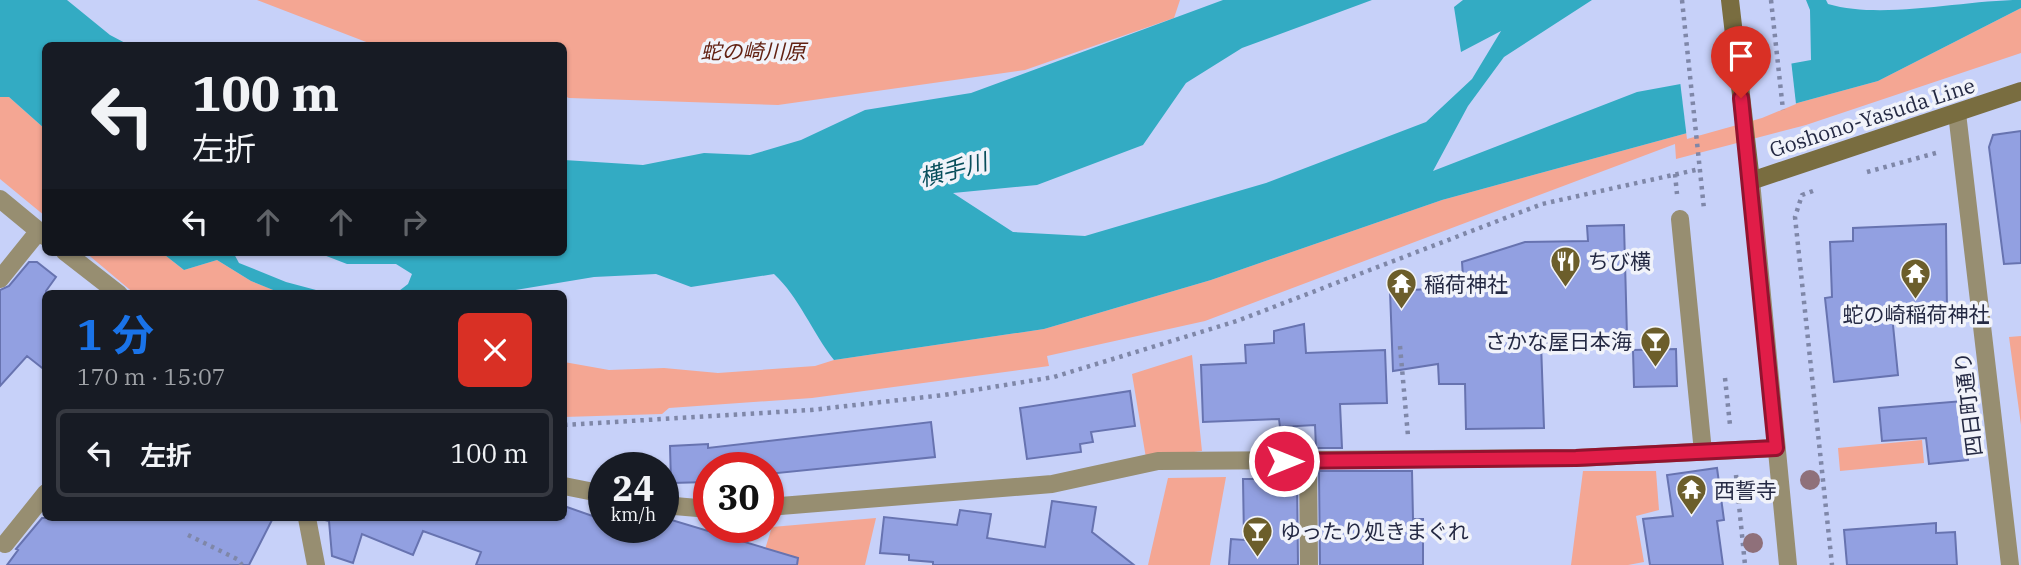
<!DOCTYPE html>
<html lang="ja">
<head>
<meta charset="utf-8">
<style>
	body { margin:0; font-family:"IBM Plex Serif","Noto Sans JP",serif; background:#20242c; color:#f1f3f6; height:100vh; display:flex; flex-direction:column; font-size:26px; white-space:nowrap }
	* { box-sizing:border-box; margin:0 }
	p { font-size:23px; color:#9ea1a6 }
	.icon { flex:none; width:38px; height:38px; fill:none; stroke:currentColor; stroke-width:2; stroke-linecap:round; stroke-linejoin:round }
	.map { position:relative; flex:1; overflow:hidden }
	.details { position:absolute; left:42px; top:290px; width:525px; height:231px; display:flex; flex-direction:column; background:#171b24; border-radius:10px; box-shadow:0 2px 5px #0004 }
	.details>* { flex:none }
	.hud { position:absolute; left:42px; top:42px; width:525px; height:214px; border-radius:10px; box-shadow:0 2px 5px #0004; background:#171b24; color:#f1f3f6; overflow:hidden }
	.speed { position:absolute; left:588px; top:452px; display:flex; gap:14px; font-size:35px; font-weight:700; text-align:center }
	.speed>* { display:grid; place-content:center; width:91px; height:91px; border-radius:50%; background:#171b24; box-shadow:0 2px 5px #0004; line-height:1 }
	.speed small { font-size:18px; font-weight:400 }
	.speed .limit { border:10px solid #d22; background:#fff; color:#111 }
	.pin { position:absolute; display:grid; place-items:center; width:60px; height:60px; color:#fff; margin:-72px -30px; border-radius:50% 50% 50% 0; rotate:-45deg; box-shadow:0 0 7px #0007 }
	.pin .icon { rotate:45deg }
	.me { position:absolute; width:77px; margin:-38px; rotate:90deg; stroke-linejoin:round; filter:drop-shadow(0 0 5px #0008) }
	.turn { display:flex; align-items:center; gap:24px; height:147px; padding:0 35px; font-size:32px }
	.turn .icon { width:91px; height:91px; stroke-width:2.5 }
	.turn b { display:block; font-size:49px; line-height:60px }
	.lanes { display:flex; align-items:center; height:66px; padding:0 35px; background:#0003; justify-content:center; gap:35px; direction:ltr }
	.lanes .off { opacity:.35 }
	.round { display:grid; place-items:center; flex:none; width:74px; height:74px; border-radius:10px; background:#20242c }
	.head { display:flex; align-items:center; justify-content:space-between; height:119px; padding:0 35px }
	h1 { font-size:42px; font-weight:700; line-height:52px; color:#1a73e8 }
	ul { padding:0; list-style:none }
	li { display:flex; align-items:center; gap:21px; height:88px; margin:0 14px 10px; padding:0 21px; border:4px solid #363941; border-radius:10px }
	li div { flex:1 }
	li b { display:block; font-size:26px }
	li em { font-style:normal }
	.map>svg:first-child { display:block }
	.green { fill:#f4a693 }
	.water { fill:#33abc3 }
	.pier { fill:#c7d1f9 }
	.building { fill:#92a0e1; stroke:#6773b0; stroke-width:2 }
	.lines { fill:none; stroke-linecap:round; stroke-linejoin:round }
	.path { stroke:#7f87a8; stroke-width:4.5; stroke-dasharray:3.5 5; stroke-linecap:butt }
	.minor { stroke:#978e71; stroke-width:18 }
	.tertiary { stroke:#978e71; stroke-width:18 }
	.secondary { stroke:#796d40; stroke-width:18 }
	.tree { fill:#8f707a }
	.route-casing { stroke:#92132f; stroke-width:18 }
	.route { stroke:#e11d48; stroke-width:12 }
	.labels { text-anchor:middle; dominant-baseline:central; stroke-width:7; stroke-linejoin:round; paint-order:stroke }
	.park-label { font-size:21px; font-style:italic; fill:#622112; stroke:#f1f3fa }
	.street-label { font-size:21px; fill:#242943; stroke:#f1f3fa }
	.poi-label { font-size:21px; fill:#242943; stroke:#f1f3fa; text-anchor:start }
	.water-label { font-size:23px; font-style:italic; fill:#084e5b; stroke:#f1f3fa }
</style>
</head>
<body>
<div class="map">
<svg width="2021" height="565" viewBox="0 0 2021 565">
	<rect width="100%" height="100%" fill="#c7d1f9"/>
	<path class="green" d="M257,0h923l-6,18 -149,52 -247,35 -209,-7 -5,-2v-50l-190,-1z
		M2021,8v45l-215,72 -130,34 -1,-15 -470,177 -158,35 2,10 -237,32 -143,10 -7,6 -98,3v-55l45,8 55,-2 54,5 97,-7 19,-6 210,-31 167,-49 231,-80 436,-119z
		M0,97h9l36,32v87l-45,-37z
		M85,252h76l23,18 33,-10 34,21 28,11 -144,2z
		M2021,336v89l-12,-88z
		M1192,355l10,96 -56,7 -14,-84z
		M1922,440l2,23 -84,8 -2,-23z
		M1583,471h73l3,39 -23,6 8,46 -16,3h-57z
		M1226,477l-16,88h-62l20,-87z
		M876,518l-11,47h-105l12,-38z"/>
	<path class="water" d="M0,0h67l43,35 19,10 -83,1 -1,83 -36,-32h-9z
		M1223,0h149l-130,48 -56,35 -43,62 -106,40 -84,8 60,39 72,4 85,-25 96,-28 160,-61 46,-43 29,-48 -40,21 -7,-45 9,-7h129l-88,57 -36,49 -35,65 204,-79 174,-32 -1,-50 -4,-10h20l2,4c55,16 134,-4 193,-4v8l-143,73 -436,119 -231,80 -167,49 -210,31c-22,-28 -35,-63 -60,-86l-83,13 -35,-13 -62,3 -103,17h-96l13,-10 4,-10 -16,-10h-49l-31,-12h248v-92l79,5 61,-12 46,2 51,-15 64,-30 106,-17z
		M161,252h72l6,11 47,19 45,12h-48l-32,-13 -34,-21 -33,10z"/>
	<path class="pier" d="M1791,60l5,44 -34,14 -75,21 -7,-58z"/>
	<path class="building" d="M2021,131v132l-17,1 -15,-117 4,-12z
		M1946,224l1,89 -55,2 6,60 -64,7 -9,-84 7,-1 -2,-55 23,-1v-13z
		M1624,225l3,111h-55v8l-31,-1 3,85 -78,1 -1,-45h-26l-1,-20 -45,7 -3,-80 61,-3v-11h12l-1,-15 63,-20 63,-1 -1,-15z
		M29,262h8l19,15 -10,14v80l-19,-15 -27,30v-96l9,-4z
		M1304,324l2,29 79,-3 2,53 -47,1 2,44h-26l-1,-23 -35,2 -1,-8 -76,3 -2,-57 45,-2 -1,-18 29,-2v-12z
		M1676,349l1,37 -43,1 -1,-37z
		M1130,391l5,35 -44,6 2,10 -13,2 1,8 -54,7 -7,-51z
		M1963,401l5,59 -39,4 -3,-26 -44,3 -3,-33z
		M931,422l4,35 -167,17v-7h-60v15l-37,1 -1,-37 38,-2v4z
		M1717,468l7,52 -7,1 6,44h-73l-7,-46 30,-3 -6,-41z
		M1319,471h93l1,48h10v46h-103z
		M1243,479h54l1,86h-69l2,-26 13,1z
		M1052,501l44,6 -4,25 42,33h-201v-3l-24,-2v-5l-29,-2 4,-36 73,8 3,-15 31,4 -4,24 58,9z
		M564,506l40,14v7h59l2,-9 133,40 -1,7h-321l5,-13 -58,-21 -10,24 -51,-21 -9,29 -21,-7 -3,-35 -4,-1 239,-2z
		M42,518h231l-24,47h-242l11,-15 -2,-1z
		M1936,523v10l19,-1 2,33h-110l-3,-35z"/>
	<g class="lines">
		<path class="path" d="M1682,0l22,209
			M1771,0l12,110
			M1867,172l69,-19
			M1675,174l2,20
			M1813,191l-11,4 -7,22 37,348
			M1400,346l8,90
			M1725,378l5,47
			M564,425l247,-15 133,-15 110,-18 183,-56 305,-117 158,-35
			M1736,475l9,90
			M188,535l49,24 5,6"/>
		<path class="minor" d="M1957,113l53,452
			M0,199l46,38
			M1680,219l23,233
			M65,252l54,42
			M0,279l38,-47
			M1308,461l1,104
			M564,486l40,8
			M663,505l46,4
			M768,507l284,-23 106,-23 418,-3 200,-10
			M307,518l9,47
			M5,544l41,-51"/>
		<path class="tertiary" d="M1751,181l37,384"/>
		<path class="secondary" d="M1730,0l21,181 270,-90"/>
	</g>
	<g class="tree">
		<circle cx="1810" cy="480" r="10"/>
		<circle cx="1753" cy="543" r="10"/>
	</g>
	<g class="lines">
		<defs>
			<path id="route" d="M1284,461l292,-3 200,-10 -35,-350"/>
		</defs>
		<use href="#route" class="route-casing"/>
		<use href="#route" class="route"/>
	</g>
	<defs>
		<symbol id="restaurant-pin" viewBox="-11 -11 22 30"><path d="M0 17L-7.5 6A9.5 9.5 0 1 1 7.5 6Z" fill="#6c5e2b" stroke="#f1f3fa"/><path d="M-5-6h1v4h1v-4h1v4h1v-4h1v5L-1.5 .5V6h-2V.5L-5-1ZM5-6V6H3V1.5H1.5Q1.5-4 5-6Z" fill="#fff"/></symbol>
		<symbol id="temple-pin" viewBox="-11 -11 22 30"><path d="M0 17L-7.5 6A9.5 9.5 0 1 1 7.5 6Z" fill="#6c5e2b" stroke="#f1f3fa"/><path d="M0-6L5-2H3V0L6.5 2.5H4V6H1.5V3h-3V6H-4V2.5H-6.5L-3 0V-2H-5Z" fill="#fff"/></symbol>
		<symbol id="bar-pin" viewBox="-11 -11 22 30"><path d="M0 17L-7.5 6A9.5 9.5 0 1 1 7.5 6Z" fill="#6c5e2b" stroke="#f1f3fa"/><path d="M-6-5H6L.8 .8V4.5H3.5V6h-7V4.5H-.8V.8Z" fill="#fff"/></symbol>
	</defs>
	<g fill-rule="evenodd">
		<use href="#restaurant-pin" x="1548" y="244" width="35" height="47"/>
		<use href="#temple-pin" x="1898" y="256" width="35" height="47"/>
		<use href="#temple-pin" x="1384" y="266" width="35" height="47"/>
		<use href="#bar-pin" x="1638" y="324" width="35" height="47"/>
		<use href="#temple-pin" x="1674" y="472" width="35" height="47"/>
		<use href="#bar-pin" x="1240" y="514" width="35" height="47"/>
	</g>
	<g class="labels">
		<g class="park-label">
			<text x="753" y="51">蛇の崎川原</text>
		</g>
		<g class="street-label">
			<text transform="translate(1872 117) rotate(-18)">Goshono-Yasuda Line</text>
			<text transform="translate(1968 404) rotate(-97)">四日町通り</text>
		</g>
		<g class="poi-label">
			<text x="1588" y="261">ちび横</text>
			<text x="1424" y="284">稲荷神社</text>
			<text x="1916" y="314" text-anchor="middle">蛇の崎稲荷神社</text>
			<text x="1632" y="341" text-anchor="end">さかな屋日本海</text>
			<text x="1714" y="490">西誓寺</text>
			<text x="1280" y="531">ゆったり処きまぐれ</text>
		</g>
		<g class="water-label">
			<text transform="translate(953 169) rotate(-15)">横手川</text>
		</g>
	</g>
</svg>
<div class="speed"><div>24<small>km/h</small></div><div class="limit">30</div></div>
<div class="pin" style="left:1741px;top:98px;background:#d93025"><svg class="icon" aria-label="arrive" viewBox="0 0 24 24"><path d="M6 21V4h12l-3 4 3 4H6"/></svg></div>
<svg class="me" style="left:1284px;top:461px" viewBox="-20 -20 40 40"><circle r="17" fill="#e11d48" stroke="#fff" stroke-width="3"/><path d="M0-11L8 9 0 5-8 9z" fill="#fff"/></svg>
<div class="hud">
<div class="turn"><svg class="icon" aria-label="left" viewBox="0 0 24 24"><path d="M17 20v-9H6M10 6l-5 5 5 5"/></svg><div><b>100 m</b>左折</div></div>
<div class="lanes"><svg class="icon" aria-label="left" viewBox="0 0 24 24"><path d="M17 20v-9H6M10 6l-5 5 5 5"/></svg><svg class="icon off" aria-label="ahead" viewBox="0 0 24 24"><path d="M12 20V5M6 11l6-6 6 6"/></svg><svg class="icon off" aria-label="ahead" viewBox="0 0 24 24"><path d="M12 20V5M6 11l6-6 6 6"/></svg><svg class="icon off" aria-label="right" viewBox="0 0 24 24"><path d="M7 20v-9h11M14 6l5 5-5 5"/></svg></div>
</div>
<section class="details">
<div class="head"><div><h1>1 分</h1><p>170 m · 15:07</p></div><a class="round" style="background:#d93025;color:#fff"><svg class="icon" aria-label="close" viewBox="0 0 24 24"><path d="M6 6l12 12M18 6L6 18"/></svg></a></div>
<ul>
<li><svg class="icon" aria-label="left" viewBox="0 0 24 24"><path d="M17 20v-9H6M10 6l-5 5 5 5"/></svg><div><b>左折</b></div><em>100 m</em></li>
</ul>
</section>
</div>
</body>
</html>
